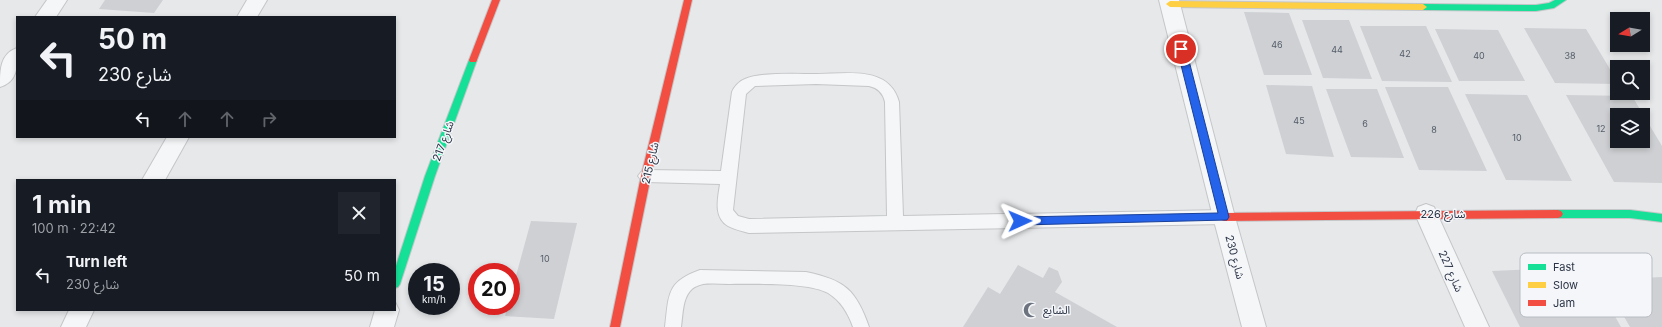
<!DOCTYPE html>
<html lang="en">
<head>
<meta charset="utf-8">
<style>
	body { margin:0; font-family:Inter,"Noto Sans Arabic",sans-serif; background:#20242c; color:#f1f3f6; height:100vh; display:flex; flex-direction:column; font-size:15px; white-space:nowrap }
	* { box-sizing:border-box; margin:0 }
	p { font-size:13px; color:#9ea1a6 }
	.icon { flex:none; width:22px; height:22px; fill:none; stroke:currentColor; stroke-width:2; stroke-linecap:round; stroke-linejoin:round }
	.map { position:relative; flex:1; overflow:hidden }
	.details { position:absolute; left:16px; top:179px; width:380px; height:132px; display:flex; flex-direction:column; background:#171b24; border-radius:0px; box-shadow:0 2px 6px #0003 }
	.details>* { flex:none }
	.banner { position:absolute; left:16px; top:16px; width:380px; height:122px; border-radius:0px; box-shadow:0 2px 6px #0003; background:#171b24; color:#f1f3f6; overflow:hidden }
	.needle { width:26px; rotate:259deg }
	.tools { position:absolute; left:1610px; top:12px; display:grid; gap:8px }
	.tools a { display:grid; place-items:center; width:40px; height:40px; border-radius:0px; background:#171b24; box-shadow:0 2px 6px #0003; font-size:20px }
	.speed { position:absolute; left:408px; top:263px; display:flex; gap:8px; font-size:20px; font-weight:700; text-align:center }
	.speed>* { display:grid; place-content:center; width:52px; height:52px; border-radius:50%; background:#171b24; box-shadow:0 2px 6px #0003; line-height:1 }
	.speed small { font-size:10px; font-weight:400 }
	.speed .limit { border:6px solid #d22; background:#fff; color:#111 }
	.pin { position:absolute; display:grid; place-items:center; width:34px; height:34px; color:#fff; margin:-17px; border:2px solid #fff; border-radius:50%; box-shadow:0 1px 4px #0007 }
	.me { position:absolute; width:44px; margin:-22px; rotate:89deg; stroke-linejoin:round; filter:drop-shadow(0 0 3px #0008) }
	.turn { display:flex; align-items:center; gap:14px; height:84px; padding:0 16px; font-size:18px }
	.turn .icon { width:52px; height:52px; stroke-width:2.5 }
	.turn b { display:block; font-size:28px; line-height:34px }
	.lanes { display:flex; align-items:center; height:38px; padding:0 16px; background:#0003; justify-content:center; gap:20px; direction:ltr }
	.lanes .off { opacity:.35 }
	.round { display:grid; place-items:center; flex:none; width:42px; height:42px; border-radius:0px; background:#20242c }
	.head { display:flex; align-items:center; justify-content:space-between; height:68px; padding:0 16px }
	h1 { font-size:24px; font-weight:700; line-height:30px }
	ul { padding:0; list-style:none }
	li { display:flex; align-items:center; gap:12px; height:56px; padding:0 16px }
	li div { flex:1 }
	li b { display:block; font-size:15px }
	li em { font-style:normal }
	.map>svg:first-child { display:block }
	.building { fill:#ced0d3; fill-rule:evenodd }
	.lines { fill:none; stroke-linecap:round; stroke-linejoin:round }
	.lane-casing { stroke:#c4c6c8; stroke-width:2 }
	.street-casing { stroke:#c4c6c8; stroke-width:2 }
	.fast-casing { stroke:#c4c6c8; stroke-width:2 }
	.slow-casing { stroke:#c4c6c8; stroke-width:2 }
	.jam-casing { stroke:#c4c6c8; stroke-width:2 }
	.lane { fill:#f5f6f7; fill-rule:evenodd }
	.street { fill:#f5f6f7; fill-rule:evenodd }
	.fast { fill:#16e098; fill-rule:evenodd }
	.slow { fill:#ffcf43; fill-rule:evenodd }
	.jam { fill:#f24e42; fill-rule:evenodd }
	.route { fill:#2563eb; stroke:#184099 }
	.labels { text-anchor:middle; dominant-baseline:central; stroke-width:3; stroke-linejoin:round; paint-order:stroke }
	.number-label { font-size:9px; fill:#545c69 }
	.street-label { font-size:11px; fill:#2b3445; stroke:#f4f6f9 }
	.poi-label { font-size:11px; fill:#2b3445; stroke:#f4f6f9; text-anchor:start }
	.key { fill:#f4f6f9; stroke:#b8bcc3; stroke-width:1 }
	.key-label { font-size:11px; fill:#2b3445 }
</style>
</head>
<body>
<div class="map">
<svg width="1662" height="327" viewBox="0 0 1662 327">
	<rect width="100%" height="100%" fill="#e6e8ea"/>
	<path class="building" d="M105,0h58l-9,13 -55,-4z
		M1244,12l45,1 23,62h-48z
		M1302,20h47l23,59 -49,-1z
		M1360,26h66l26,56 -70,-1z
		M1524,28l62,1 31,52v3l-62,-1z
		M1435,29l63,1 27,51h-66z
		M1266,85l46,1 22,71 -48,-3z
		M1385,87h63l39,84 -68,-1z
		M1326,89h51l27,69 -53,-1z
		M1465,94l62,1 45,86 -66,-1z
		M1566,95l66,1 30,50v37l-48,-1zM1617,115h26v26h-26z
		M531,221l46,2 -23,96 -49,-3 3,-10h3v-12z
		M1018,265l25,13 6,-11 9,4 4,11 -7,10 62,35h-154l25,-40 12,7z
		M1587,267l34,60h-101l-28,-56z
		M1662,277v50h-32l-27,-47z"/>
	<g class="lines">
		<defs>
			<path id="lane" d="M816,74c30,0 73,-9 83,28l4,114 321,-6 6,2 2,5 -2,5 -6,2 -475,9c-7,-2 -16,-4 -21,-7 -15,-9 -10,-28 -8,-42l-74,-2 -5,-2 -3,-4 3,-4 5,-2 75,1 11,-79c2,-5 7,-11 13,-13 15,-7 53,-5 71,-5zM816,84l53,2c9,2 14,7 16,16l2,114 -138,3 -11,-3 -5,-6 13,-116 9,-8z
				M700,270l106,2c39,8 50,18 63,55h-16c-5,-14 -12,-26 -25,-34 -19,-11 -74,-9 -98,-9 -9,0 -18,-1 -27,0 -4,1 -9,3 -11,5 -10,9 -9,26 -11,38h-16c4,-32 1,-45 35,-57z"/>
			<path id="street" d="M47,0h20l-11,17h-21z
				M247,0h20l-10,17h-20z
				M1159,0h20l56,217 31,110h-24l-29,-110z
				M17,48c0,17 2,33 -17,39 0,-17 0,-33 17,-39z
				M167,137h22l-24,43h-23z
				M1426,204l8,3 55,120h-24l-50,-113 3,-7z
				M395,302l4,8 -5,17h-24l5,-17h20z
				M69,310h25l-8,17h-25z"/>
			<path id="fast" d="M1555,0h11l-12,8 -18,3 -113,-1 -4,-3 4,-3 113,1 13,-2z
				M473,57l4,3 -42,116 -35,108 -2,3 -3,1v-19l30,-93 44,-116z
				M1558,210h72l32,4v8l-32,-4h-72l-3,-1 -2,-3 2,-3z"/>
			<path id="slow" d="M1170,1l253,3 4,3 -4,3 -253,-3 -4,-3z"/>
			<path id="jam" d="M492,0h8l-23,60 -1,2h-6l-1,-2z
				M684,0h8l-41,176 -31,151h-10l31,-151z
				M1558,210l3,1 2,3 -2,3 -3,1 -334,3 -3,-1 -2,-3 2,-3 3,-1z"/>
		</defs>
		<use href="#lane" class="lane-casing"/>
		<use href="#street" class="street-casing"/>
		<use href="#fast" class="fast-casing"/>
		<use href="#slow" class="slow-casing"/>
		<use href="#jam" class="jam-casing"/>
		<use href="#lane" class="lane"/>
		<use href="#street" class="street"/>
		<use href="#fast" class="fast"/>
		<use href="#slow" class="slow"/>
		<use href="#jam" class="jam"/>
	</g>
	<path class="route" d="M1181,46l5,3 43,168 -2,3 -207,5 -3,-1 -1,-3 1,-3 3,-1 198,-4 -41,-164z"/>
	<defs>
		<symbol id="mosque-bare" viewBox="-9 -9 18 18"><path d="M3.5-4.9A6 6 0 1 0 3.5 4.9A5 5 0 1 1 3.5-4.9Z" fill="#6c737f" stroke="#f4f6f9" stroke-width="2.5" paint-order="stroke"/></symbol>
	</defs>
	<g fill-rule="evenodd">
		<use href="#mosque-bare" x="1020" y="299" width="22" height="22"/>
	</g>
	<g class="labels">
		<g class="number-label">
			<text x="1277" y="44">46</text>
			<text x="1337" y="49">44</text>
			<text x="1405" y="53">42</text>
			<text x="1479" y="55">40</text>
			<text x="1570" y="55">38</text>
			<text x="1299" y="120">45</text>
			<text x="1365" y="123">6</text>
			<text x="1601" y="128">12</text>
			<text x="1434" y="129">8</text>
			<text x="1517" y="137">10</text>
			<text x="545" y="258">10</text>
		</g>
		<g class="street-label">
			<text transform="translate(443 141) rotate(-70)">شارع 217</text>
			<text transform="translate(650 163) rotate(-77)">شارع 215</text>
			<text x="1443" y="214">شارع 226</text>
			<text transform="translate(1235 257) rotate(75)">شارع 230</text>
			<text transform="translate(1451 271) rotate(66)">شارع 227</text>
		</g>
		<g class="poi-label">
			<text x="1043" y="310">الشايع</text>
		</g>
	</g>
	<rect x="1520" y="253" width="132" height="64" rx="6" class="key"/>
	<rect x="1528" y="264" width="18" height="6" fill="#16e098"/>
	<rect x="1528" y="282" width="18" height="6" fill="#ffcf43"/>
	<rect x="1528" y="300" width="18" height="6" fill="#f24e42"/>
	<g class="key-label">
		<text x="1553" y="271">Fast</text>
		<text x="1553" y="289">Slow</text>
		<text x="1553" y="307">Jam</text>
	</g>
</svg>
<div class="tools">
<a><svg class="needle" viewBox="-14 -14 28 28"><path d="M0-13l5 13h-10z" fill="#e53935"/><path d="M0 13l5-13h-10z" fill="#9ea1a6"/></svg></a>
<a><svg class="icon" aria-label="search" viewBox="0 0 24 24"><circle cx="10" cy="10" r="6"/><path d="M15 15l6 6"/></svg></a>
<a><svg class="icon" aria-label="layers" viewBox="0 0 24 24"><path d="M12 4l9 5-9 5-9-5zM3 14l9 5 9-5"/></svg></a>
</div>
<div class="speed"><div>15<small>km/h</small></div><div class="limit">20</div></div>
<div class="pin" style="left:1181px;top:49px;background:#d93025"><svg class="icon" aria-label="arrive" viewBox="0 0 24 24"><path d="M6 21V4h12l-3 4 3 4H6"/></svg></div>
<svg class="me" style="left:1020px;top:221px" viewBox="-20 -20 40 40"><path d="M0-17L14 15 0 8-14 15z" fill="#2563eb" stroke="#fff" stroke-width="4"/></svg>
<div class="banner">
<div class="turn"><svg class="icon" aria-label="left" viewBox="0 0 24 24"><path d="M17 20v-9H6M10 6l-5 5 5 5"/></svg><div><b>50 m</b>شارع 230</div></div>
<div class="lanes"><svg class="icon" aria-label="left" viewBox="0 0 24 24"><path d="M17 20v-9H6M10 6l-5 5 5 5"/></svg><svg class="icon off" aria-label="ahead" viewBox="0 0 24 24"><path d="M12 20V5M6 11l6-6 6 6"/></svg><svg class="icon off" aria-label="ahead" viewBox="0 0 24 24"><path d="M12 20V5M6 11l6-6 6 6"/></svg><svg class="icon off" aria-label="right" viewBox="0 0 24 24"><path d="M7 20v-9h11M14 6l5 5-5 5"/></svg></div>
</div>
<section class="details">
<div class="head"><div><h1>1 min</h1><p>100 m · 22:42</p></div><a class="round"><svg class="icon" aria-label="close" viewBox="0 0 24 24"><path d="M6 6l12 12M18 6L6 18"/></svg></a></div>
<ul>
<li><svg class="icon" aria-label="left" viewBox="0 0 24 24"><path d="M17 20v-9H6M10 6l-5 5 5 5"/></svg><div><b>Turn left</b><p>شارع 230</p></div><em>50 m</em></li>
</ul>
</section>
</div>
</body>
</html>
